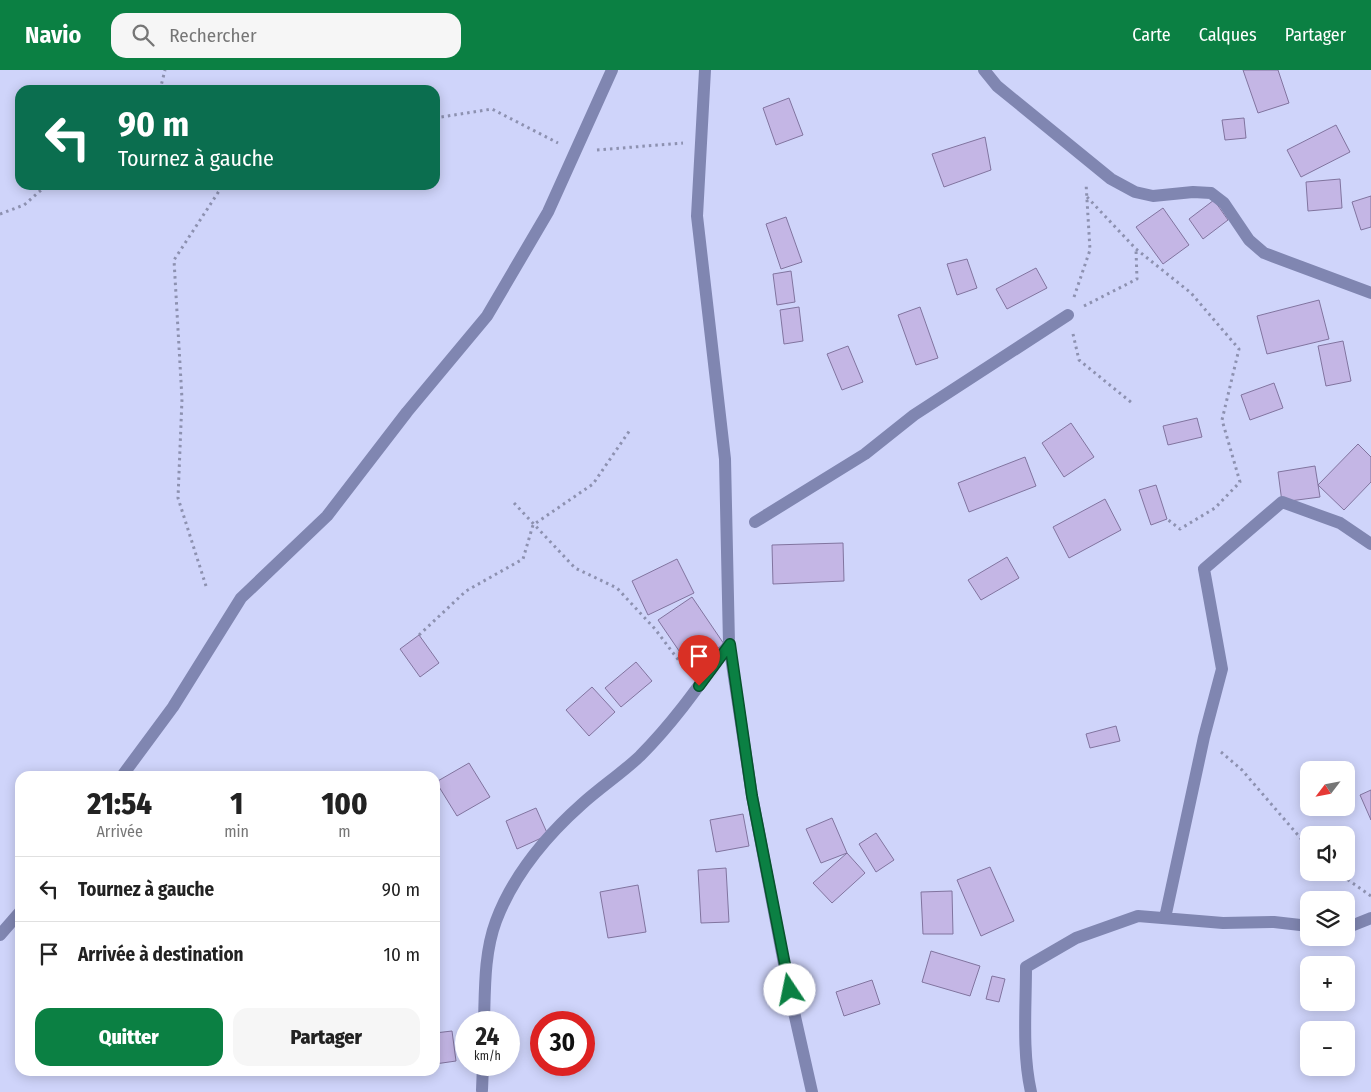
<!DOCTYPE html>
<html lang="fr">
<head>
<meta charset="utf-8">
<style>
	body { margin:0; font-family:"Fira Sans Condensed",sans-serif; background:#f6f6f6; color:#222; height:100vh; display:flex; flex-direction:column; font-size:19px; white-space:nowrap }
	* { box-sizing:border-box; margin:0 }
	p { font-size:16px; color:#767676 }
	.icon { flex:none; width:28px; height:28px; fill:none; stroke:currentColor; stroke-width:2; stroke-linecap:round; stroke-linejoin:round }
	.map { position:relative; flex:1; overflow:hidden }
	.sheet { position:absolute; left:15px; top:701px; width:425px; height:305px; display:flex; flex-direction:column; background:#fff; border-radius:15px; box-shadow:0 2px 12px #0003 }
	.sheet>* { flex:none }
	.guide { position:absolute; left:15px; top:15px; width:425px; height:105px; border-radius:15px; box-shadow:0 2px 12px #0003; background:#0b6e4f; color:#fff; overflow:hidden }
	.needle { width:32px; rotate:238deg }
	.fabs { position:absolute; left:1300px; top:691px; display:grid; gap:10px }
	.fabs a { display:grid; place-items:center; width:55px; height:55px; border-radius:10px; background:#fff; box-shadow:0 2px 12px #0003; font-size:25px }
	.speed { position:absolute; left:455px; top:941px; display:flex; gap:10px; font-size:25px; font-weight:700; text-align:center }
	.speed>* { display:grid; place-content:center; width:65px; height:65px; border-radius:50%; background:#fff; box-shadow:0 2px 12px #0003; line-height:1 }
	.speed small { font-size:12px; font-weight:400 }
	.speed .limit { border:8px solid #d22; background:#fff; color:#111 }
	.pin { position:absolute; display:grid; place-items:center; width:42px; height:42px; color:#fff; margin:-51px -21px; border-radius:50% 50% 50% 0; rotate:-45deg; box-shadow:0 0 5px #0007 }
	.pin .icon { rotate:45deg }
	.me { position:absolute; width:55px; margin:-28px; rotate:349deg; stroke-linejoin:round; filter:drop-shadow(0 0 4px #0008) }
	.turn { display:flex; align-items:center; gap:18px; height:105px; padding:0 20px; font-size:22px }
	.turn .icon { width:65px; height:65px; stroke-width:2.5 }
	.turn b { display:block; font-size:35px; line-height:42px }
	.eta { display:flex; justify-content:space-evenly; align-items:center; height:85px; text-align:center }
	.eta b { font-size:30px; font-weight:800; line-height:35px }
	.primary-button { display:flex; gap:10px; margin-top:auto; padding:10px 20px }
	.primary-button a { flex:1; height:58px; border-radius:15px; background:#0b8043; color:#fff; font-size:20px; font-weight:800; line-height:58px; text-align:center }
	.primary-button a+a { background:#f6f6f6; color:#222 }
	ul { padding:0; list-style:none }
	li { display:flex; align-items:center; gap:15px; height:65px; padding:0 20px; border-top:1px solid #e0e0e0 }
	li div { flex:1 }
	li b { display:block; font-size:19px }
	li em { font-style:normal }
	header { display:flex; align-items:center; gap:30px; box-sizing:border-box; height:70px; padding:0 25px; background:#0b8043; color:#fff }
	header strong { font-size:24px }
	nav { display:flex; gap:28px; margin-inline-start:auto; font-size:18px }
	.search { width:350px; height:45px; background:#f6f6f6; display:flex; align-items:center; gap:12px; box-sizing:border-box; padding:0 18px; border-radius:15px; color:#767676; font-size:19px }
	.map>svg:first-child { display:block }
	.building { fill:#c4b6e5; stroke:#81749f }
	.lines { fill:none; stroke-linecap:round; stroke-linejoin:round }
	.path { stroke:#8d91b0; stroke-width:3; stroke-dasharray:2.5 4; stroke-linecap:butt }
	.minor { stroke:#8086b1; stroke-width:12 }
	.route-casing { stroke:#07532c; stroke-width:12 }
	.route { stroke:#0b8043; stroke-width:9 }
</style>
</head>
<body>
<header>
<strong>Navio</strong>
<div class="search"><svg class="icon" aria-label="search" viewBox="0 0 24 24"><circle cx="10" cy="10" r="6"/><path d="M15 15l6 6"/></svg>Rechercher</div>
<nav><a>Carte</a><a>Calques</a><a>Partager</a></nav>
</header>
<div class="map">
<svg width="1371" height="1022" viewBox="0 0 1371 1022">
	<rect width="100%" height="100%" fill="#cfd4fa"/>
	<path class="building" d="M1243,0h35l11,33 -31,10z
		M789,28l14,37 -27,10 -13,-37z
		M1244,48l2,20 -21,2 -3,-20z
		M1336,55l14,27 -49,25 -14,-27z
		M985,67l6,33 -47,17 -12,-33z
		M1340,109l2,29 -34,3 -2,-29z
		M1371,126v31l-10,3 -9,-28z
		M1214,130l14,20 -25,19 -14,-20z
		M1163,138l26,37 -26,19 -27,-37z
		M786,147l16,45 -21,7 -15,-45z
		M967,189l10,29 -20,7 -10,-31z
		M1036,198l11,20 -40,21 -11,-20z
		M791,201l4,31 -18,3 -4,-31z
		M1319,230l10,39 -62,15 -10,-38z
		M799,237l4,34 -19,3 -4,-34z
		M920,237l18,51 -22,7 -18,-50z
		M1343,271l8,40 -25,5 -8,-40z
		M848,276l15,36 -21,8 -15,-36z
		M1274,313l9,25 -33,12 -9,-25z
		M1197,348l5,19 -34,8 -5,-19z
		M1071,353l23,34 -30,20 -22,-34z
		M1358,374l13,13v25l-27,28 -26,-25z
		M1025,387l11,29 -67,26 -11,-29z
		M1315,396l5,31 -38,5 -4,-30z
		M1156,415l11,34 -16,6 -12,-35z
		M1105,429l16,31 -52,28 -16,-31z
		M843,473l1,38 -71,3 -1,-39z
		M1007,487l12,21 -38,22 -13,-20z
		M677,489l17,34 -46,22 -16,-34z
		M692,527l32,47 -34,23 -32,-47z
		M419,565l20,28 -19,14 -20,-28z
		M636,592l16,19 -31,26 -16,-19z
		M592,617l23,25 -26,24 -23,-26z
		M1116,656l4,15 -30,7 -4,-14z
		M469,693l21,34 -33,19 -21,-34z
		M1371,720v30l-11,-25z
		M536,738l12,27 -31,14 -11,-28z
		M743,744l6,32 -33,6 -6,-32z
		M832,748l15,35 -26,10 -15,-34z
		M876,763l18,27 -18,12 -17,-28z
		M847,783l18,20 -33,30 -19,-20z
		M990,797l24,54 -33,15 -24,-56z
		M726,798l3,54 -28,1 -3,-53z
		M638,815l8,47 -38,6 -8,-46z
		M952,821l1,43h-30l-2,-42z
		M931,881l49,15 -10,30 -48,-14z
		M992,906l13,3 -6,23 -13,-3z
		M872,910l8,24 -36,12 -8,-24z
		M452,961l4,30 -21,3v-31z"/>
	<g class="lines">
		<path class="path" d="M160,20l5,-20
			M435,48l57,-9 66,34
			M597,80l86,-7
			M1087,127l49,52 55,44 48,56 -17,71 18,62 -25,26 -35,21 -13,-10
			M0,144l24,-9 23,-20
			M1074,227l16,-47 -4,-67
			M1084,236l53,-27 -1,-29
			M1073,264l6,26 53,43
			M514,433l61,65 42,20 38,41 31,41
			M206,516l-28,-88 4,-99 -8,-139 49,-75
			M419,565l47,-44 57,-32 10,-34 60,-41 37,-54
			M1221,682l21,18 67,78
			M1337,802l34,24"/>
		<path class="minor" d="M705,0l-8,146 28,243 4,185 23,152 37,194 23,102
			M984,0l13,16 114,93 24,13 18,4 40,-4 18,1 13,10 25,37 15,13 107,40
			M755,452l110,-68 49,-39 154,-100
			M122,706l51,-69 68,-109 86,-82 80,-104 80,-96 61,-104 64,-142
			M1165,848l39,-181 18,-68 -18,-100 78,-67 58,21 31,21
			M1346,858l25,-10
			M0,865l20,-23
			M484,952c1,-32 0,-69 12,-101 17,-45 50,-85 86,-117 19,-17 40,-31 58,-48 35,-35 61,-73 89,-112
			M482,1020l1,-25
			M1031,1022c-9,-40 -5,-84 -5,-125l50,-29 62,-22 85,7 51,-1 35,4"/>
	</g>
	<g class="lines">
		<defs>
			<path id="route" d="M699,616l31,-42 22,152 38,194"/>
		</defs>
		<use href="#route" class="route-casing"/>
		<use href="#route" class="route"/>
	</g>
</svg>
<div class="fabs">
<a><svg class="needle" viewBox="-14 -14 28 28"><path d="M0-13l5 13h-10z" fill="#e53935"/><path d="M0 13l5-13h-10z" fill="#767676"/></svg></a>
<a><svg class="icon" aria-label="sound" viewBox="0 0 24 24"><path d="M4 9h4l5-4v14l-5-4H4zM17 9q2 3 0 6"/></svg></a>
<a><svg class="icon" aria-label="layers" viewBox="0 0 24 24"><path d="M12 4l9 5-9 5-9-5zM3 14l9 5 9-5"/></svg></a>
<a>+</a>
<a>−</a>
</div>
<div class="speed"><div>24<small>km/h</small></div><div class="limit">30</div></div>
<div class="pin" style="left:699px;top:616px;background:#d93025"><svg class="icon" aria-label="arrive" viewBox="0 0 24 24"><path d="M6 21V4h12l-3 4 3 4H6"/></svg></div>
<svg class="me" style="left:790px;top:920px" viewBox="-20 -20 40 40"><circle r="19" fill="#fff"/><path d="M0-13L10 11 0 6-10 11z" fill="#0b8043"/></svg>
<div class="guide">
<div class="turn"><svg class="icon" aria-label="left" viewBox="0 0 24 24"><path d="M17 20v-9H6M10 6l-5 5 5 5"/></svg><div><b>90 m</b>Tournez à gauche</div></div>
</div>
<section class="sheet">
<div class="eta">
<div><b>21:54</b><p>Arrivée</p></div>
<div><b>1</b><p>min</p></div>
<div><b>100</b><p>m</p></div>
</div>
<ul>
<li><svg class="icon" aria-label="left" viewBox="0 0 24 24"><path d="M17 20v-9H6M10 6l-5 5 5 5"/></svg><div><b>Tournez à gauche</b></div><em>90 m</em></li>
<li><svg class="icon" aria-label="arrive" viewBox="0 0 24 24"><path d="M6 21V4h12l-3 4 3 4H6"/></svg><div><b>Arrivée à destination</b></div><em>10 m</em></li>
</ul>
<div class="primary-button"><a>Quitter</a><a>Partager</a></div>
</section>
</div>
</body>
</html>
